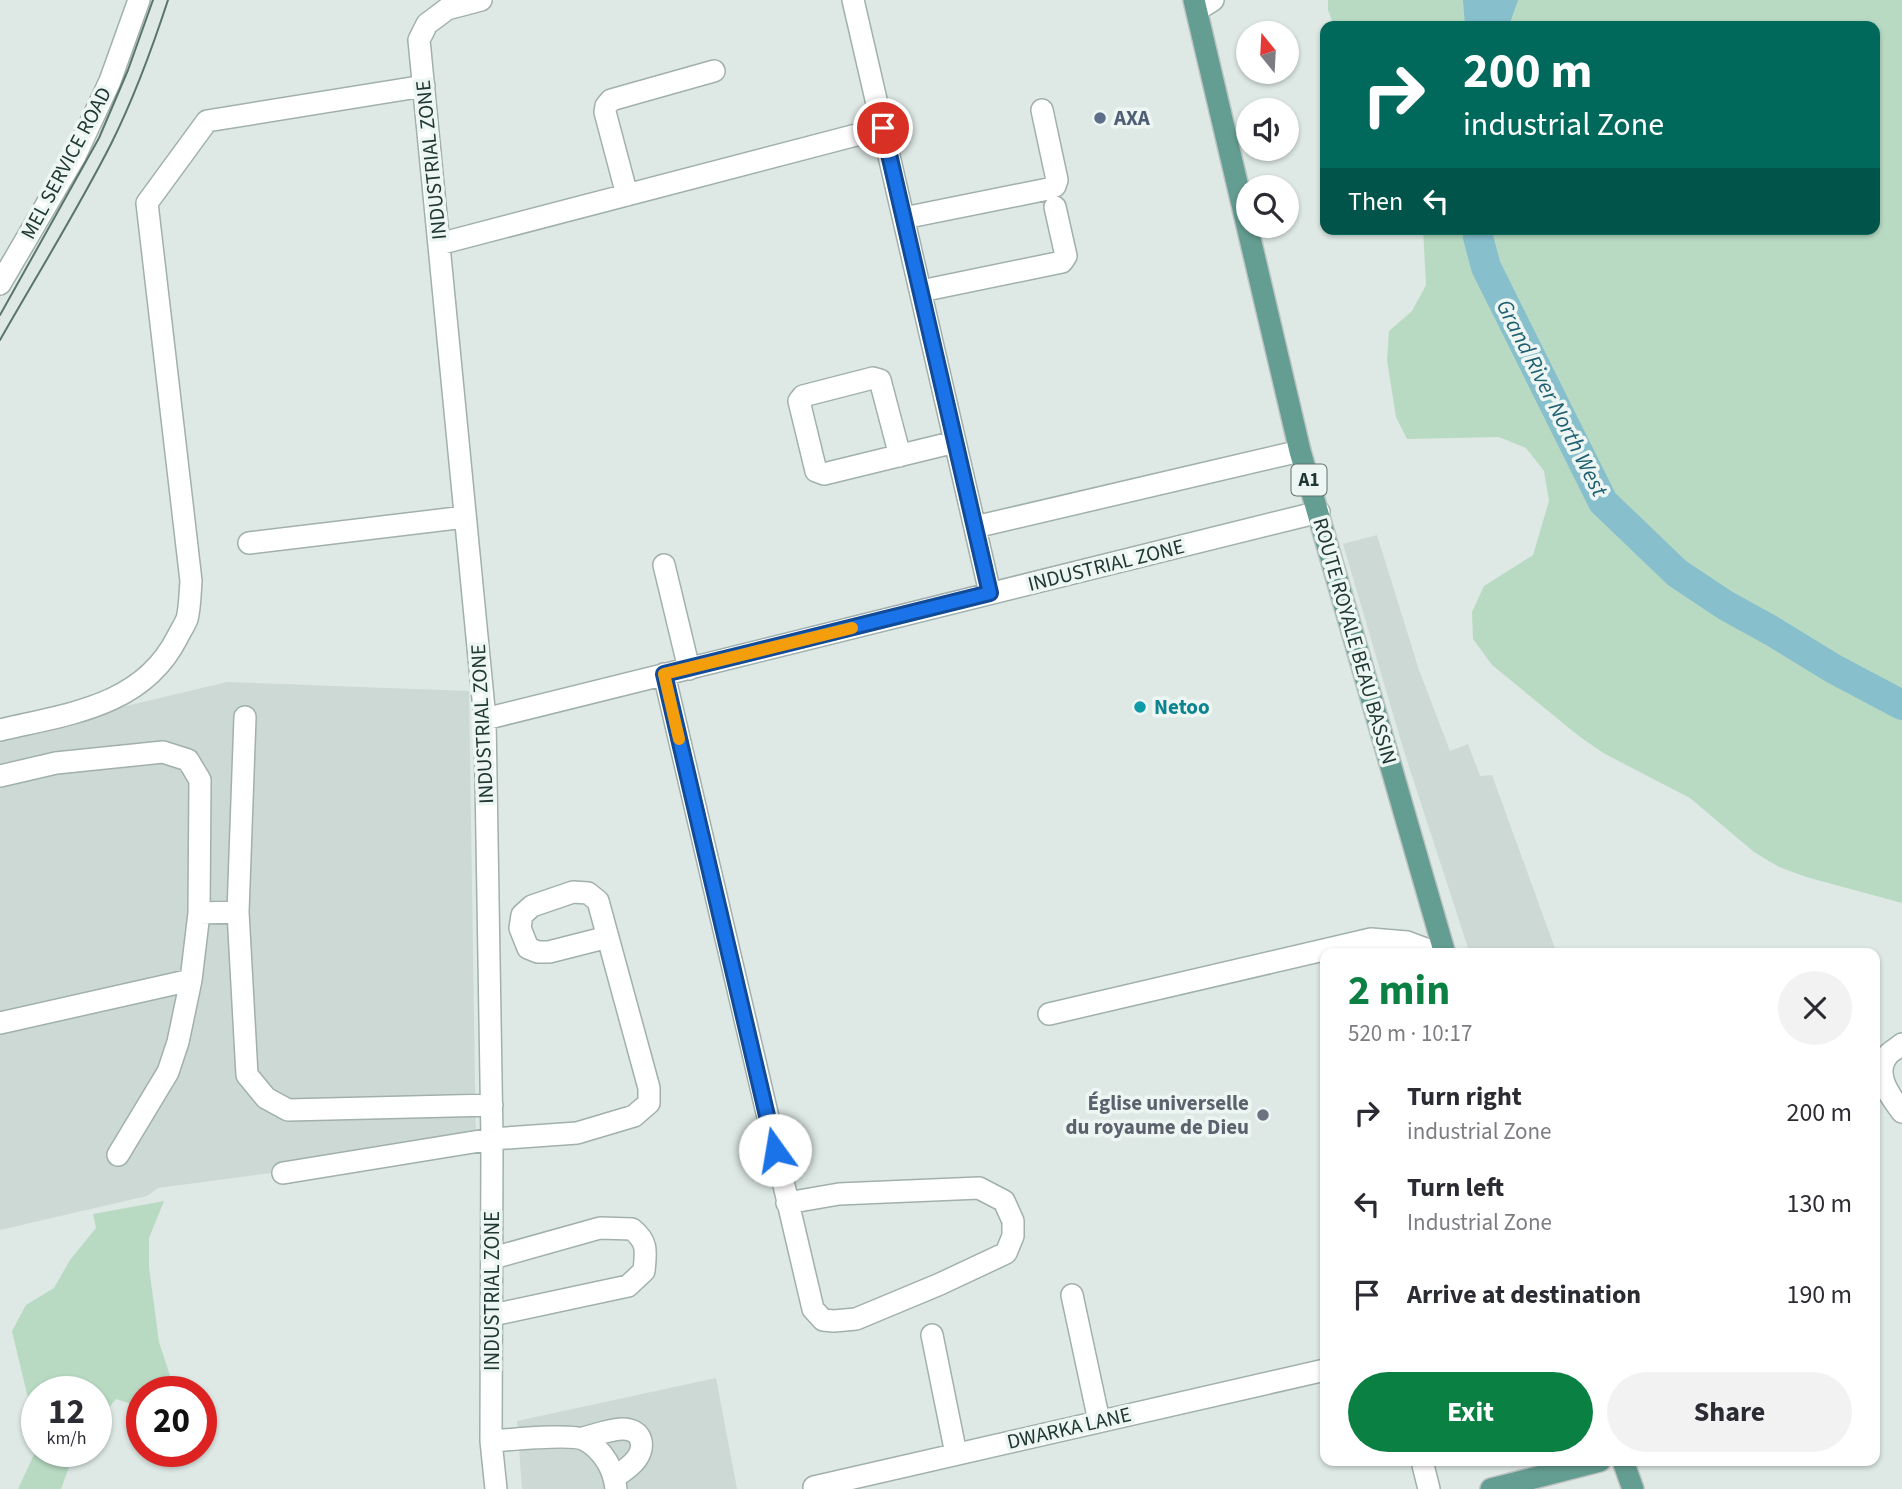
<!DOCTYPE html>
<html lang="en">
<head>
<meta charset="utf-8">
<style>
	body { margin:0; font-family:"Source Sans 3",sans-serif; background:#f2f2f3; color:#2b2b33; height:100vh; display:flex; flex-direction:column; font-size:26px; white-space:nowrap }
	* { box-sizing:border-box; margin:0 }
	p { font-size:23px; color:#7c7c81 }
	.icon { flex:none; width:38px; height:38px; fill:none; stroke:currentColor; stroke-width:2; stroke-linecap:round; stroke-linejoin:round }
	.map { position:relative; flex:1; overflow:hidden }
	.drawer { position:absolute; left:1320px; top:948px; width:560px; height:518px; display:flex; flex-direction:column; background:#fff; border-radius:14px; box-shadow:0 2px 5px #0004 }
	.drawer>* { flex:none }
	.top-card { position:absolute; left:1320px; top:21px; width:560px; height:214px; border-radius:14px; box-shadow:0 2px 5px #0004; background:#00695c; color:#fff; overflow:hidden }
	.needle { width:46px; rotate:342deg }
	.fabs { position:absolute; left:1236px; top:21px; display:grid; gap:14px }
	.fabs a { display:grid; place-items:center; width:63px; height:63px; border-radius:50%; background:#fff; box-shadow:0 2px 5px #0004; font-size:35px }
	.speed { position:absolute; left:21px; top:1376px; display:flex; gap:14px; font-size:35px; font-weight:700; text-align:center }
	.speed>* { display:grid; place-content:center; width:91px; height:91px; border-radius:50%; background:#fff; box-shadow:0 2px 5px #0004; line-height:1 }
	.speed small { font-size:18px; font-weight:400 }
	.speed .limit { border:10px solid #d22; background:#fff; color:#111 }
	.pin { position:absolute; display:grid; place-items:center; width:60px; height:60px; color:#fff; margin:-30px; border:4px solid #fff; border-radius:50%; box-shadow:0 2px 7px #0007 }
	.me { position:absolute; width:77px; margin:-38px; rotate:347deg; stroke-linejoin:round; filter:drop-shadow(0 0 5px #0008) }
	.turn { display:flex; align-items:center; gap:24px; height:147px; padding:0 28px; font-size:32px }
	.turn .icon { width:91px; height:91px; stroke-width:2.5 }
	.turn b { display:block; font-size:49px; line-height:60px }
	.then { display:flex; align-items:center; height:66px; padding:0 28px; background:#0003; gap:14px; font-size:26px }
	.round { display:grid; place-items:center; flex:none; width:74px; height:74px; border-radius:37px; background:#f2f2f3 }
	.overview { display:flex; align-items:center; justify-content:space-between; height:119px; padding:0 28px }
	h1 { font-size:42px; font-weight:700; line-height:52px; color:#0b8043 }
	.action { display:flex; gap:14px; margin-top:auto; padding:14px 28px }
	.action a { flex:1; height:80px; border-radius:42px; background:#0b8043; color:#fff; font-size:28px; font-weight:700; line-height:80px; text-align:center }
	.action a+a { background:#f2f2f3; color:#2b2b33 }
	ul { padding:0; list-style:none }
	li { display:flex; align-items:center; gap:21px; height:91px; padding:0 28px }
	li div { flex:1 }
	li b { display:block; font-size:26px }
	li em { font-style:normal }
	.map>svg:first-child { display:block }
	.built { fill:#cdd9d4 }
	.green { fill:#b8dac2 }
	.water { fill:#88bfcd }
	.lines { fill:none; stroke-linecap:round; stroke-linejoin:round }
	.river { stroke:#88bfcd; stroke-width:30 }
	.minor-casing { stroke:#a1b0ac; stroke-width:24 }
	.major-casing { stroke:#bcc3c2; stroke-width:24 }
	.minor { stroke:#fff; stroke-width:21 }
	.major { stroke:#649d91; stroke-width:21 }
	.tram { stroke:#5a746e; stroke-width:2 }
	.route-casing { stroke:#114b97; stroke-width:18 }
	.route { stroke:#1a73e8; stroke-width:12 }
	.slow { stroke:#f59e0b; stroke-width:12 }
	.service-dot { fill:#5c6f8a; stroke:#eef6f3; stroke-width:2.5 }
	.culture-dot { fill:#0f9aa8; stroke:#eef6f3; stroke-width:2.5 }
	.worship-dot { fill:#6b7280; stroke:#eef6f3; stroke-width:2.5 }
	.labels { text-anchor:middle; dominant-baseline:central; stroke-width:7; stroke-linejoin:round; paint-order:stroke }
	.shield { fill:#eef6f3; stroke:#5e716d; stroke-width:2 }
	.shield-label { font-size:19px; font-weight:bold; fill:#203833 }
	.service-label { font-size:21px; font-weight:bold; fill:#4e5e75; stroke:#eef6f3; text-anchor:start }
	.street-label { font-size:21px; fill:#203833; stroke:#eef6f3 }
	.culture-label { font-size:21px; font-weight:bold; fill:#0d838f; stroke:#eef6f3; text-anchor:start }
	.worship-label { font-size:21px; font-weight:bold; fill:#5b616d; stroke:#eef6f3; text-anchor:end }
	.water-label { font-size:23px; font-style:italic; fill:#1e5f70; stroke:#eef6f3 }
</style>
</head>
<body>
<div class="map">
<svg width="1902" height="1489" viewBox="0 0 1902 1489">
	<rect width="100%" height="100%" fill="#dee9e5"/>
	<path class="built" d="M1377,535l42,135 31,81 18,-7 12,32 12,-1 65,179h-87l-67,-206 -60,-204z
		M227,682l242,9 7,455 -318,42 -11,8 -147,34v-494z
		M716,1378l21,111h-215l-5,-68z"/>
	<path class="green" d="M1328,0h574v903l-96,-26 -27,-10 -25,-15 -64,-54 -85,-44 -25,-17 -88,-72 -19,-26 -1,-27 12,-26 49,-31 16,-54 -5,-30 -18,-23 -27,-11 -92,2 -11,-22 -9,-57 2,-29 23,-20 14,-26 -3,-56h451v-203h-540l-6,-16z
		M164,1201l-15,37v29l10,75 16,49h-33v25l-11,-12 -15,-5 -20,24v-32h-59v45l-25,-105 14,-26 28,-17 16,-28 26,-32 -3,-14z
		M37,1448v3h38l-14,38h-43z"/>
	<path class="water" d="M1463,0h55l-8,23 -3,3h-42z"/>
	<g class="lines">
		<path class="river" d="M1479,229l-1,8 8,30 117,235 74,71 48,32 47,26 62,38 68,36"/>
		<defs>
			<path id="minor" d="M481,0l-34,9 -20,15 -8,16 66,679 7,420 -1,302 5,48
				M853,0l137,593
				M1197,10l16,-10
				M627,195l-22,-83 1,-6 5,-6 103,-29
				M904,218l144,-29 7,-3 2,-6 -15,-70
				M439,244l444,-116
				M0,284l75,-128 35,-75 29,-81
				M921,291l141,-29 4,-6 -11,-49
				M900,456l-20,-76 -7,-2 -70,18 -4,5 17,70 8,3 131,-32
				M975,527l325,-76
				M249,543l216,-26
				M664,565l25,104
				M664,674l149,635 10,11 11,1 22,-2 84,-35 66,-31 7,-17v-15l-9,-20 -25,-13 -140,6 -52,9
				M245,717l-7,195 9,163 19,23 22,12 204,-5
				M485,719l834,-207
				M0,730c67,-16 142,-23 177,-92 3,-6 7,-12 10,-19 3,-11 3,-26 4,-38l-44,-378 60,-82 217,-35
				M0,776l56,-13 107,-11 25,8 12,20 -1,133 -8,67 -13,62 -10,30 -50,83
				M199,913l39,-1
				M1049,1014l322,-75 36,3 32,12
				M0,1023l191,-43
				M1902,1044c-4,4 -11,7 -14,11 -16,19 3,42 14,57
				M283,1173l209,-34 85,-6 57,-17 15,-13v-15l-51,-187 -10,-8 -15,-1 -41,14 -10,9 -2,13 8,20 10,4h11l59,-15
				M493,1258l107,-30 32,1c16,13 14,22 12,42l-16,15 -135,29
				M1072,1295l27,126
				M932,1335l24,119
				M583,1438c12,-3 25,-8 38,-9 23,-1 26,20 12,34 -5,5 -12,10 -18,14
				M491,1441c17,-1 81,-8 94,-1 18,10 29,29 31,49
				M1422,1461l7,28
				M814,1487l511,-117"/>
			<path id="major" d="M1194,0l106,451 145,503
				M1623,1461l10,28
				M1491,1489l109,-28"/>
		</defs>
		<use href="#minor" class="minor-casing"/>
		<use href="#major" class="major-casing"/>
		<use href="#minor" class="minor"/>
		<use href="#major" class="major"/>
		<path class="tram" d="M0,315l99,-177 29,-68 25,-70
			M0,340c37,-65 77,-129 111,-196 23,-46 41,-95 57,-144"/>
	</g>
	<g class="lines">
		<defs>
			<path id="route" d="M775,1150l-111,-476 326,-81 -107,-465"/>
		</defs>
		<use href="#route" class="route-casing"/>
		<use href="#route" class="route"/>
		<path class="slow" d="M679,739l-15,-65 188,-46"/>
	</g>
	<circle class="service-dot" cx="1100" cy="118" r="7"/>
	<circle class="culture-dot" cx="1140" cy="707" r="7"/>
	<circle class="worship-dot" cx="1263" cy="1115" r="7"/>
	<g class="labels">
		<rect class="shield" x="1291.5" y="464.5" width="35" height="31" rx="5"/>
		<g class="shield-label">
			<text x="1309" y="480">A1</text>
		</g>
		<g class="service-label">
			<text x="1114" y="118">AXA</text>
		</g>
		<g class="street-label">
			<text transform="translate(431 160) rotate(-96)">INDUSTRIAL ZONE</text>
			<text transform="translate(66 163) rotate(-62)">MEL SERVICE ROAD</text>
			<text transform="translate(1106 565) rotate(-14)">INDUSTRIAL ZONE</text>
			<text transform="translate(1355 641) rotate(74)">ROUTE ROYALE BEAU BASSIN</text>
			<text transform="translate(482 724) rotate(-93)">INDUSTRIAL ZONE</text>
			<text transform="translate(492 1291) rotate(-90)">INDUSTRIAL ZONE</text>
			<text transform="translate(1069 1428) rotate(-13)">DWARKA LANE</text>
		</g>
		<g class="culture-label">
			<text x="1154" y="707">Netoo</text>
		</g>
		<g class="worship-label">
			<text x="1249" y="1103">Église universelle<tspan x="1249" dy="24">du royaume de Dieu</tspan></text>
		</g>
		<g class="water-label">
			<text transform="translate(1552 398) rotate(63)">Grand River North West</text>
		</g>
	</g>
</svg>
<div class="fabs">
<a><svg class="needle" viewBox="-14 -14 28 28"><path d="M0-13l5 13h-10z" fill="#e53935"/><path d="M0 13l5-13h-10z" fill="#7c7c81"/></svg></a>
<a><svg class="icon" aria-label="sound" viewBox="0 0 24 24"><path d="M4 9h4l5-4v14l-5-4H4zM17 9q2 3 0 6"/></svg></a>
<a><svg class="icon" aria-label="search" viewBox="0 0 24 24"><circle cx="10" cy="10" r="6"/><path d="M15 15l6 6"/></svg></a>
</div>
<div class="speed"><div>12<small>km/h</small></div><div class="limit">20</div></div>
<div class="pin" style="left:883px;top:128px;background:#d93025"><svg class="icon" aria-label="arrive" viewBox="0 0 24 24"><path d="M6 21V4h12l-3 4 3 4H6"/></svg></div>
<svg class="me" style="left:775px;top:1150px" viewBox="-20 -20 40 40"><circle r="19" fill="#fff"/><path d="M0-13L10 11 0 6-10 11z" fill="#1a73e8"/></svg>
<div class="top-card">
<div class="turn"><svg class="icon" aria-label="right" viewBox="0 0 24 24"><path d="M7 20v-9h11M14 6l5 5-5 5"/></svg><div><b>200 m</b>industrial Zone</div></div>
<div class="then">Then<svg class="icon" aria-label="left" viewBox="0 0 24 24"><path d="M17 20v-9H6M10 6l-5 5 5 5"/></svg></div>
</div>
<section class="drawer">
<div class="overview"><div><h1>2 min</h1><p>520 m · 10:17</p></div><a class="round"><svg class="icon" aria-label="close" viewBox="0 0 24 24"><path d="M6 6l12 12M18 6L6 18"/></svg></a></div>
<ul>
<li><svg class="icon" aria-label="right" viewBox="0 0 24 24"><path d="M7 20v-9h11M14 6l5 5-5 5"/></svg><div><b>Turn right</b><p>industrial Zone</p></div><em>200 m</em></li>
<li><svg class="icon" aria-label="left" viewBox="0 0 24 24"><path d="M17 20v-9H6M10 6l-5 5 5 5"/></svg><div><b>Turn left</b><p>Industrial Zone</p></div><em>130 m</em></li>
<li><svg class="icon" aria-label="arrive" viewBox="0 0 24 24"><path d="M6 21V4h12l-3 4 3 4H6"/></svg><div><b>Arrive at destination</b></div><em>190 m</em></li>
</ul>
<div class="action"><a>Exit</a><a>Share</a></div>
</section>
</div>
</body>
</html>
